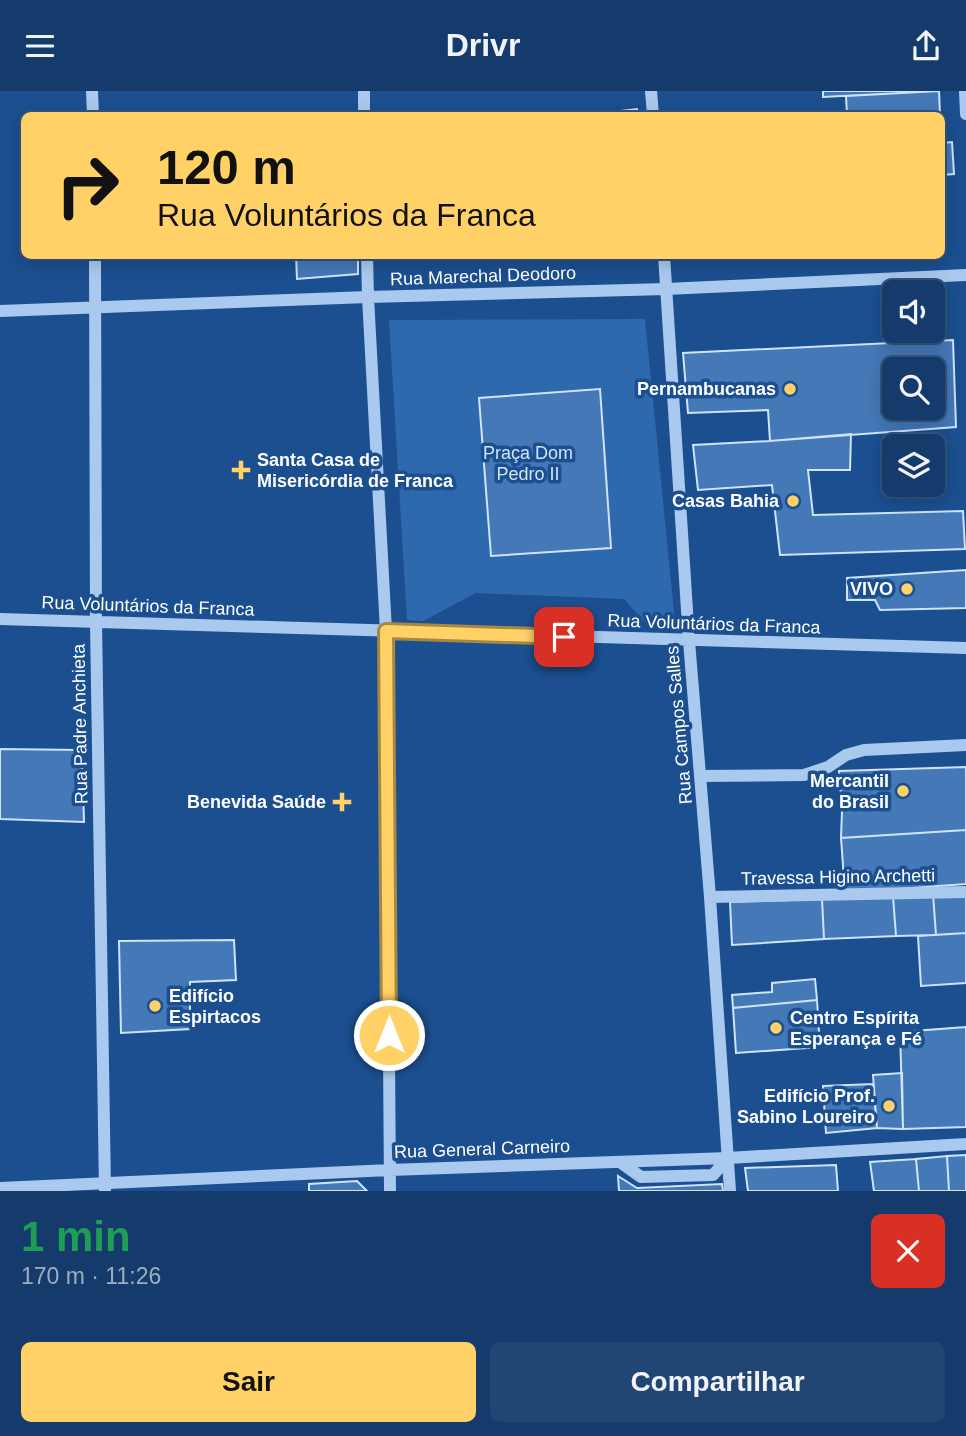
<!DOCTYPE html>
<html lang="pt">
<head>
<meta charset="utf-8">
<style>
	body { margin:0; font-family:Arial,sans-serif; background:#214673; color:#f1f3f6; height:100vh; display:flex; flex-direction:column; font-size:26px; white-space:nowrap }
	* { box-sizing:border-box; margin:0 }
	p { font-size:23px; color:#9dadc1 }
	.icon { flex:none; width:38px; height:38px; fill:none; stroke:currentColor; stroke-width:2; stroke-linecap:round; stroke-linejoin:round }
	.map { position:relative; height:1100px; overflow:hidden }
	.details { display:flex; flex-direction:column; background:#143b6b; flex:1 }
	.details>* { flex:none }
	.hud { position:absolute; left:21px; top:21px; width:924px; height:147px; border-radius:10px; box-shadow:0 4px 18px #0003,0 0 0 2px #33557e; background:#ffd166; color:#111; overflow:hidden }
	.tools { position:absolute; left:882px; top:189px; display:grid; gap:14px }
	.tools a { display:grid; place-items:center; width:63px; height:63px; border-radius:10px; background:#143b6b; box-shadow:0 4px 18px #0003,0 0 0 2px #33557e; font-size:35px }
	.pin { position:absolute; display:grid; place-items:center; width:60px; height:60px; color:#fff; margin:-30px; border-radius:14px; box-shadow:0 4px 10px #0006 }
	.me { position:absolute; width:77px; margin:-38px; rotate:0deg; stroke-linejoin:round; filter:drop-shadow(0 0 5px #0008) }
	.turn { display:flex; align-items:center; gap:24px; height:147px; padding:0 21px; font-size:32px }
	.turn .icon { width:91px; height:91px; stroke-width:2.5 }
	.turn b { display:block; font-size:49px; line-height:60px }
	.round { display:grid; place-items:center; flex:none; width:74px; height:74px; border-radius:10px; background:#214673 }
	.headline { display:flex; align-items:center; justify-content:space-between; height:119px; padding:0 21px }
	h1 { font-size:42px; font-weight:600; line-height:52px; color:#1e9e55 }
	.primary-button { display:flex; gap:14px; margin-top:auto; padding:14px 21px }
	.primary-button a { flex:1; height:80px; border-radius:10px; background:#ffd166; color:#111; font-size:28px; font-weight:600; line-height:80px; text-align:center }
	.primary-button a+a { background:#214673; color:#f1f3f6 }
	header { display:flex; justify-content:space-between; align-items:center; height:91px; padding:0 21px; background:#143b6b; font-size:32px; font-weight:600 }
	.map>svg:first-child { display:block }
	.green { fill:#2e69ad }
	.building { fill:#4478b7; stroke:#cfe3fa; stroke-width:2; fill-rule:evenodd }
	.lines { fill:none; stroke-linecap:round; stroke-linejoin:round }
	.minor { stroke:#a9c9ee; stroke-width:12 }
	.route-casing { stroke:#a68842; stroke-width:18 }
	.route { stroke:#ffd166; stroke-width:12 }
	.poi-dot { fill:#ffd166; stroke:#1b4f8f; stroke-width:2.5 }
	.labels { text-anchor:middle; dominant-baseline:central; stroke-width:7; stroke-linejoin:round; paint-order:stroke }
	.street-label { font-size:18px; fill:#fff; stroke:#1b4f8f }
	.poi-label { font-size:18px; font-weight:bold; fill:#fff; stroke:#1b4f8f; text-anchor:end }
	.park-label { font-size:18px; fill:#cfe3fa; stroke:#1b4f8f }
</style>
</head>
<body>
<header><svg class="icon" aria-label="menu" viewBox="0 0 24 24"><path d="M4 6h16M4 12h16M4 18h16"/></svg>Drivr<svg class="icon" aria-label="share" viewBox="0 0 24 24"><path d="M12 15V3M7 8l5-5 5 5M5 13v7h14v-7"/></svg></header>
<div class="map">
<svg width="966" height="1100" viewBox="0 0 966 1100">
	<rect width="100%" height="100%" fill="#1b4f8f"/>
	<path class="green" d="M645,228l30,303 -30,1 -21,-24 -148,-6 -53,28 -16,-1 -18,-300z"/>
	<path class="building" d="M823,0h116l-116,6z
		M939,0l1,24h-93l-1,-19z
		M637,18v6h-52z
		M952,51l2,32 -12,1v-32z
		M296,164h62v19l-61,5z
		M953,249l3,87 -186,14 -2,-31 -80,3 -5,-60zM894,278h39v39h-39z
		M600,298l11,159 -120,8 -12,-158z
		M851,343l-1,36h-42l5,45 150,-4 2,38 -185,6 -8,-70 -74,5 -5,-45 77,-4z
		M966,479v38l-86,2 -5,-10h-28v-22z
		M0,658l82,1 2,72 -84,-3z
		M966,676v63l-125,8 1,-27 -3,-40z
		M966,739v54l-121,9 -4,-55z
		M966,802v40l-30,2 -3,-41z
		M933,803l3,41 -40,1 -3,-40z
		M893,805l3,40 -72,3 -2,-40z
		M822,808l2,40 -92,6 -2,-43z
		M966,842v50l-45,3 -3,-50z
		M234,849l2,40 -46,2v47l-69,4 -2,-92z
		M815,888l2,21 -84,8 -1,-13 40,-3v-9z
		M817,909l3,47 -84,6 -3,-45z
		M966,936v100l-63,2 -3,-97z
		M902,982l1,56 -26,-1 -4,-53z
		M873,993l4,44 -51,5 -3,-47z
		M966,1064v36h-17l-2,-35z
		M947,1065l2,35h-30l-3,-32z
		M916,1068l3,32h-45l-4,-29z
		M836,1074l2,26h-90l-3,-23z
		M618,1085l19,12 85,-4 1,7h-104z
		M357,1090l10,10h-58v-7z"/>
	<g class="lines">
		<path class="minor" d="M92,0l1,24
			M364,0v24
			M651,0l2,24
			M965,0l1,23
			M95,164l1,367 9,568
			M367,164l1,42 18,334 4,560
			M664,164l25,386 21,256 20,294
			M0,220l368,-14 298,-8 300,-14
			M0,528l966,29
			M700,685l104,-1 24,-8 18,-12 18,-5 102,-5
			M710,806l256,-5
			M620,1071l21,15 72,-2 15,-17
			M0,1097l390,-18 338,-12 238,-14"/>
	</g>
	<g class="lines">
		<defs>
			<path id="route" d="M389,944l-3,-404 178,6"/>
		</defs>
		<use href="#route" class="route-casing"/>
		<use href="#route" class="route"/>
	</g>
	<g class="poi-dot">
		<circle cx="790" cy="298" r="7"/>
		<path d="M237.5 368.5h7v7h7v7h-7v7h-7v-7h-7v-7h7z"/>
		<circle cx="793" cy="410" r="7"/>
		<circle cx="907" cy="498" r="7"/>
		<circle cx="903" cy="700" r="7"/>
		<path d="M338.5 700.5h7v7h7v7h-7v7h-7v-7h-7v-7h7z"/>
		<circle cx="155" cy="915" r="7"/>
		<circle cx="776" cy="937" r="7"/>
		<circle cx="889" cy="1015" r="7"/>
	</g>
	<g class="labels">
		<g class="street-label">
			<text transform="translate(483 185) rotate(-2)">Rua Marechal Deodoro</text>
			<text transform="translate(148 515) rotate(2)">Rua Voluntários da Franca</text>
			<text transform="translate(714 533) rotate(2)">Rua Voluntários da Franca</text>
			<text transform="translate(80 633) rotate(-91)">Rua Padre Anchieta</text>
			<text transform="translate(679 634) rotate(-95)">Rua Campos Salles</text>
			<text transform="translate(838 786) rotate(-1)">Travessa Higino Archetti</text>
			<text transform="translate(482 1058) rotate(-2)">Rua General Carneiro</text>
		</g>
		<g class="poi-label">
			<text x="776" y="298">Pernambucanas</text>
			<text x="257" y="369" text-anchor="start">Santa Casa de<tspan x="257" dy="21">Misericórdia de Franca</tspan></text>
			<text x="779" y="410">Casas Bahia</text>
			<text x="893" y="498">VIVO</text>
			<text x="889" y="690">Mercantil<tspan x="889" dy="21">do Brasil</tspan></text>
			<text x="326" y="711">Benevida Saúde</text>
			<text x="169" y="905" text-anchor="start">Edifício<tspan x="169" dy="21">Espirtacos</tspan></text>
			<text x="790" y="927" text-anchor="start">Centro Espírita<tspan x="790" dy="21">Esperança e Fé</tspan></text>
			<text x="875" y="1005">Edifício Prof.<tspan x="875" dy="21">Sabino Loureiro</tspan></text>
		</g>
		<g class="park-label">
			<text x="528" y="362">Praça Dom<tspan x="528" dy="21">Pedro II</tspan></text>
		</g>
	</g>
</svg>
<div class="tools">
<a><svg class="icon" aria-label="sound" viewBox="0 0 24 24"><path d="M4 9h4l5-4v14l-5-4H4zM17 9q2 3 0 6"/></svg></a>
<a><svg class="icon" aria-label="search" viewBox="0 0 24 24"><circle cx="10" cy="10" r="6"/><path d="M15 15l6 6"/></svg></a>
<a><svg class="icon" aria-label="layers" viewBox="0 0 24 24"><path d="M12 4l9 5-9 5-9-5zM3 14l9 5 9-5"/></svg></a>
</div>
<div class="pin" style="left:564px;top:546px;background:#d93025"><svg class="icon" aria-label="arrive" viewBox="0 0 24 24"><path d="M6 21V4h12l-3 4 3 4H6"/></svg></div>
<svg class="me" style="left:389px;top:944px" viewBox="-20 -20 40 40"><circle r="17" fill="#ffd166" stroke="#fff" stroke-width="3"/><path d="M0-11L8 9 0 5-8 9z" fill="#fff"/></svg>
<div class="hud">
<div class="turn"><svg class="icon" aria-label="right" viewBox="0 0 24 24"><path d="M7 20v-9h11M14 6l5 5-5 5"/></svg><div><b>120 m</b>Rua Voluntários da Franca</div></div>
</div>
</div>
<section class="details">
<div class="headline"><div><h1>1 min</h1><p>170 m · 11:26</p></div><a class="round" style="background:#d93025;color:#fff"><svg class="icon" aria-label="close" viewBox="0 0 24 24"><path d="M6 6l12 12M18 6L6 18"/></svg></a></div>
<div class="primary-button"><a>Sair</a><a>Compartilhar</a></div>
</section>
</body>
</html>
